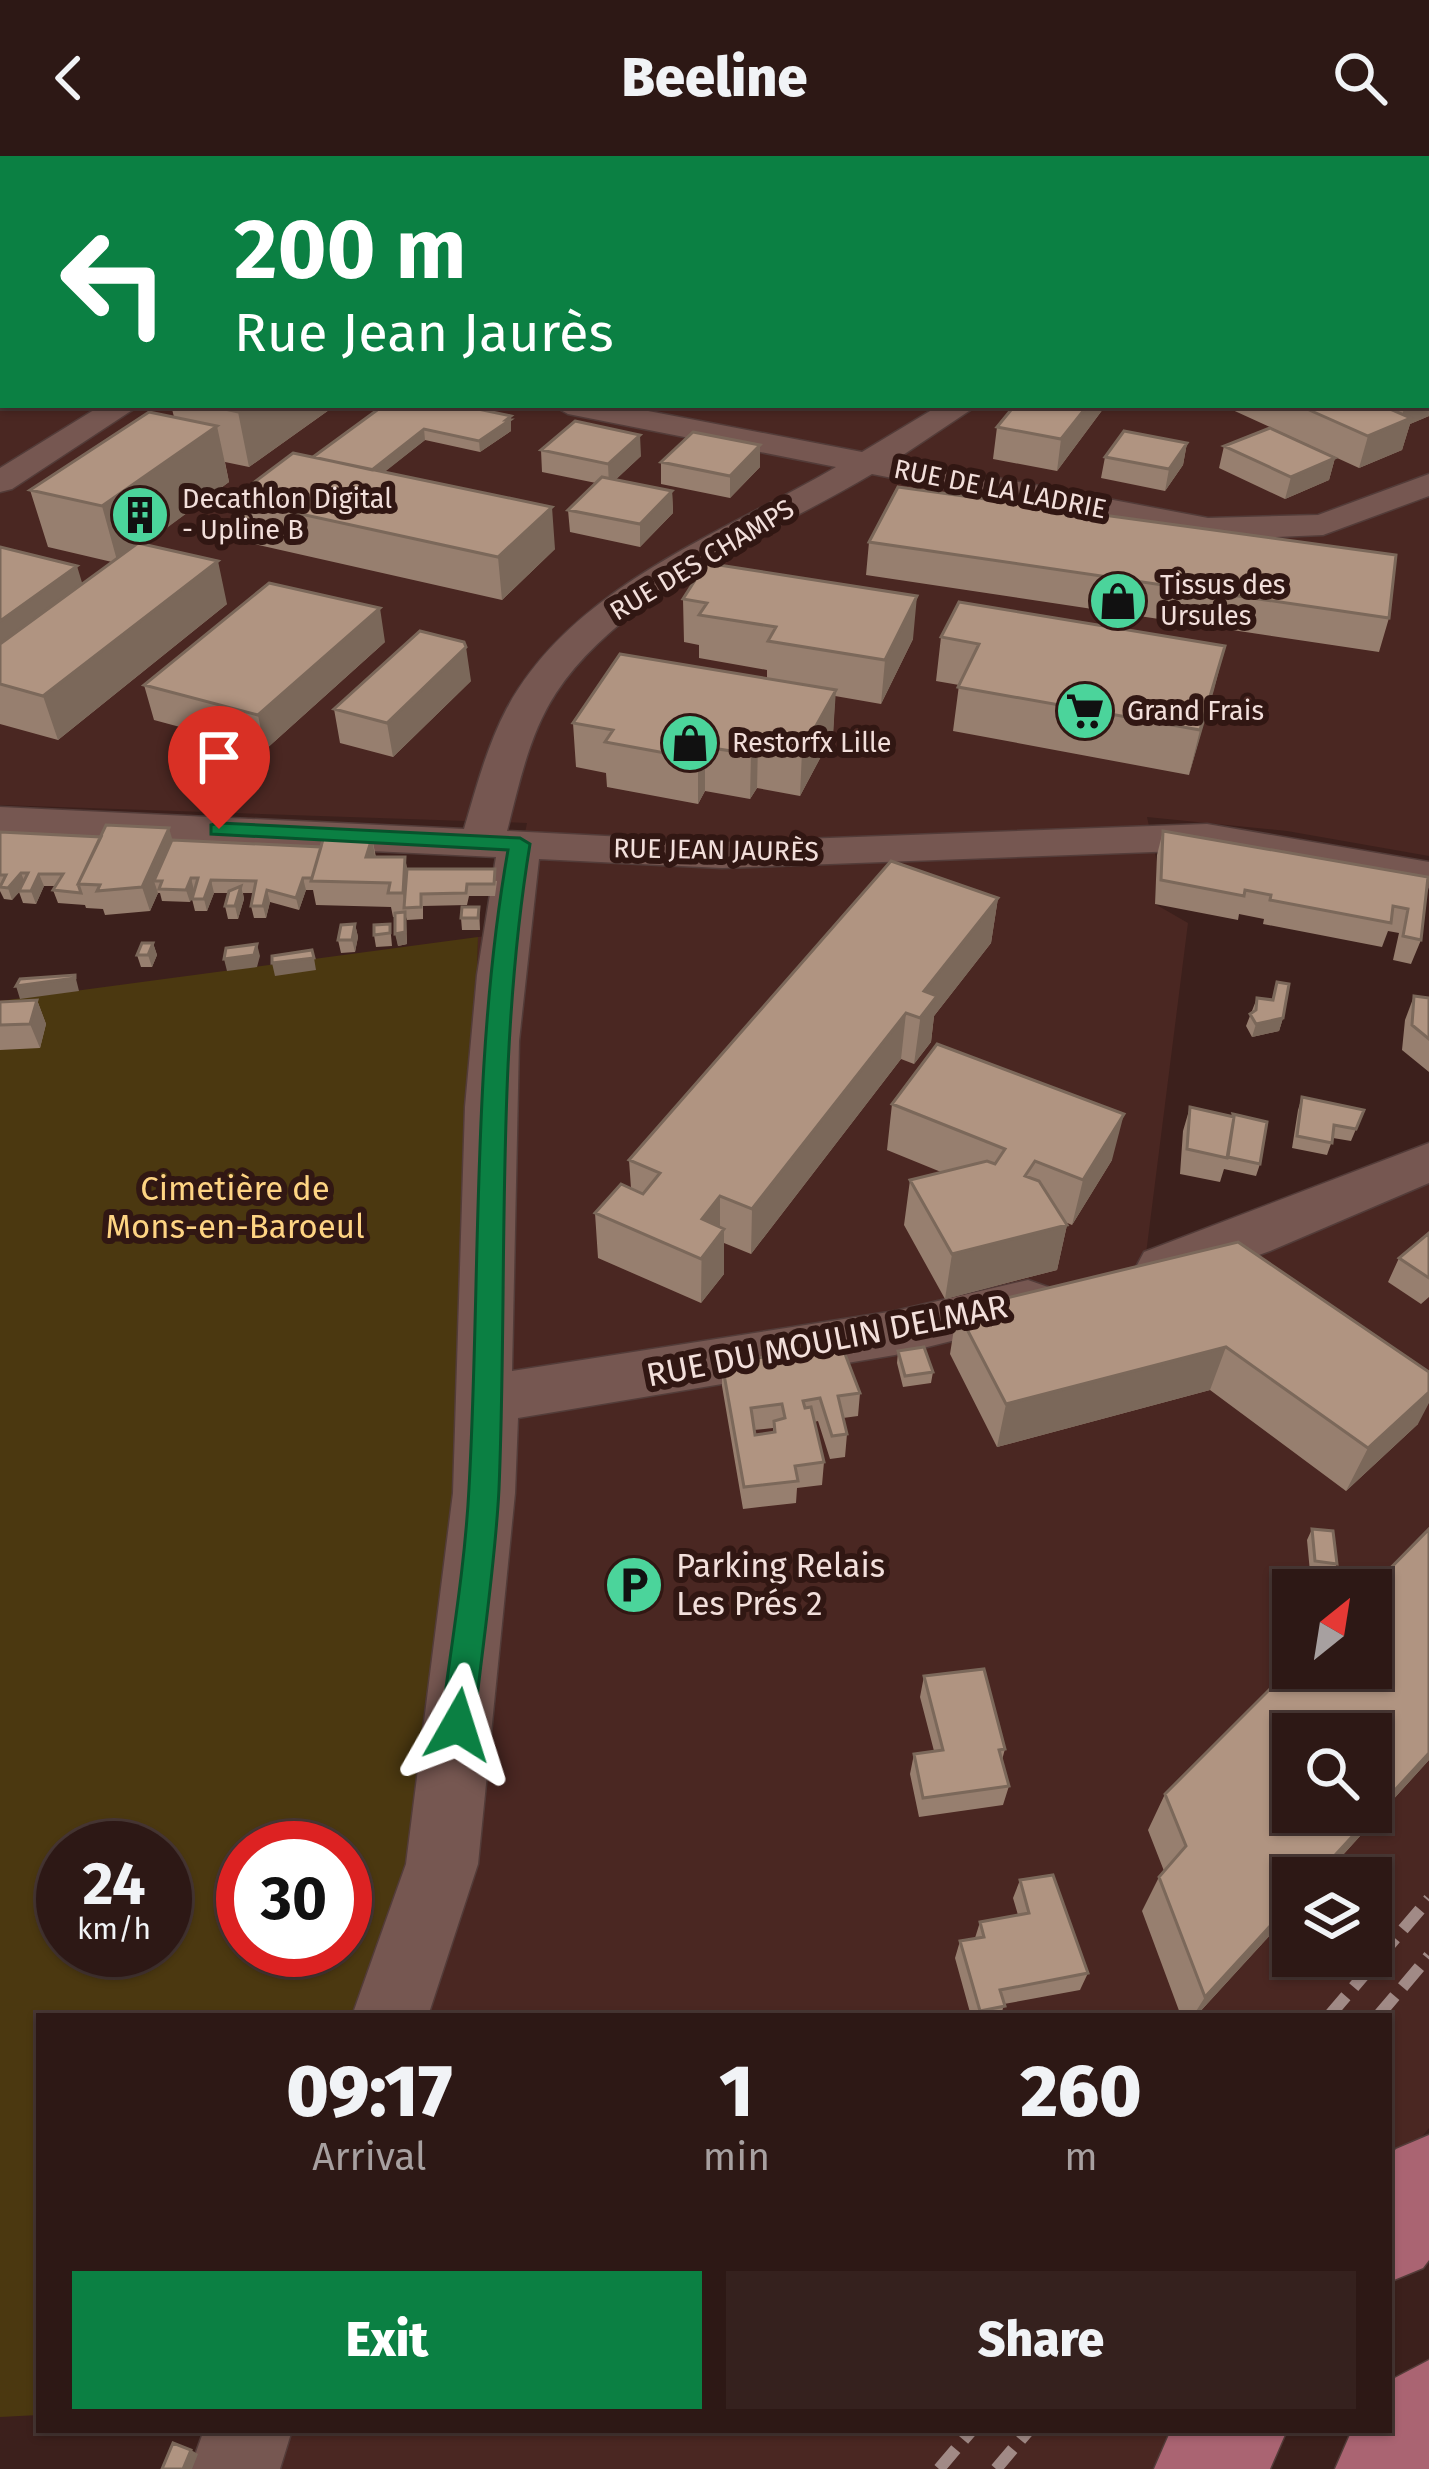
<!DOCTYPE html>
<html lang="en">
<head>
<meta charset="utf-8">
<style>
	body { margin:0; font-family:"Fira Sans",sans-serif; background:#35211e; color:#f1f3f6; height:100vh; display:flex; flex-direction:column; font-size:45px; white-space:nowrap }
	* { box-sizing:border-box; margin:0 }
	p { font-size:39px; color:#a7a0a0 }
	.icon { flex:none; width:66px; height:66px; fill:none; stroke:currentColor; stroke-width:2; stroke-linecap:round; stroke-linejoin:round }
	.map { position:relative; flex:1; overflow:hidden }
	.side { position:absolute; left:36px; top:1857px; width:1356px; height:420px; display:flex; flex-direction:column; background:#2d1815; border-radius:0px; box-shadow:0 3px 9px #0004,0 0 0 3px #483734 }
	.side>* { flex:none }
	.banner { position:absolute; left:0px; top:0px; width:1431px; height:252px; box-shadow:0 3px 9px #0004,0 0 0 3px #483734; background:#0b8043; color:#fff; overflow:hidden }
	.needle { width:78px; rotate:30deg }
	.fabs { position:absolute; left:1272px; top:1413px; display:grid; gap:24px }
	.fabs a { display:grid; place-items:center; width:120px; height:120px; border-radius:0px; background:#2d1815; box-shadow:0 3px 9px #0004,0 0 0 3px #483734; font-size:60px }
	.speed { position:absolute; left:36px; top:1665px; display:flex; gap:24px; font-size:60px; font-weight:700; text-align:center }
	.speed>* { display:grid; place-content:center; width:156px; height:156px; border-radius:50%; background:#2d1815; box-shadow:0 3px 9px #0004,0 0 0 3px #483734; line-height:1 }
	.speed small { font-size:30px; font-weight:400 }
	.speed .limit { border:18px solid #d22; background:#fff; color:#111 }
	.pin { position:absolute; display:grid; place-items:center; width:102px; height:102px; color:#fff; margin:-123px -51px; border-radius:50% 50% 50% 0; rotate:-45deg; box-shadow:0 0 12px #0007 }
	.pin .icon { rotate:45deg }
	.me { position:absolute; width:132px; margin:-66px; rotate:6deg; stroke-linejoin:round; filter:drop-shadow(0 0 9px #0008) }
	.turn { display:flex; align-items:center; gap:42px; height:252px; padding:0 36px; font-size:54px }
	.turn .icon { width:156px; height:156px; stroke-width:2.5 }
	.turn b { display:block; font-size:84px; line-height:102px }
	.eta { display:flex; justify-content:space-evenly; align-items:center; height:204px; text-align:center }
	.eta b { font-size:72px; font-weight:800; line-height:84px }
	.primary-button { display:flex; gap:24px; margin-top:auto; padding:24px 36px }
	.primary-button a { flex:1; height:138px; border-radius:0px; background:#0b8043; color:#fff; font-size:48px; font-weight:800; line-height:138px; text-align:center }
	.primary-button a+a { background:#35211e; color:#f1f3f6 }
	header { display:flex; justify-content:space-between; align-items:center; height:156px; padding:0 36px; background:#2d1815; font-size:54px; font-weight:800 }
	.map>svg:first-child { display:block }
	.built { fill:#4a2722; fill-rule:evenodd }
	.green { fill:#4b3810; fill-rule:evenodd }
	.lines { fill:none; stroke-linecap:round; stroke-linejoin:round }
	.minor-casing { stroke:#533c39; stroke-width:3 }
	.major-casing { stroke:#533c39; stroke-width:3 }
	.minor { fill:#765751; fill-rule:evenodd }
	.major { fill:#aa6472; fill-rule:evenodd }
	.rail { stroke:#a18a86; stroke-width:12; stroke-dasharray:26 12; stroke-linecap:butt }
	.wall { fill:#977f6f; fill-rule:evenodd }
	.shaded-wall { fill:#7b685a }
	.building { fill:#b09481; stroke:#7b685a; stroke-width:3; fill-rule:evenodd }
	.route { fill:#0b8043; stroke:#07532c; stroke-width:3 }
	.labels { text-anchor:middle; dominant-baseline:central; stroke-width:12; stroke-linejoin:round; paint-order:stroke }
	.far-street-label { font-size:27px; fill:#f2dfdb; stroke:#311713 }
	.far-poi-label { font-size:27px; fill:#f2dfdb; stroke:#311713; text-anchor:start }
	.park-label { font-size:33px; fill:#fed483; stroke:#311713 }
	.street-label { font-size:33px; fill:#f2dfdb; stroke:#311713 }
	.poi-label { font-size:33px; fill:#f2dfdb; stroke:#311713; text-anchor:start }
</style>
</head>
<body>
<header><svg class="icon" aria-label="back" viewBox="0 0 24 24"><path d="M15 5l-7 7 7 7"/></svg>Beeline<svg class="icon" aria-label="search" viewBox="0 0 24 24"><circle cx="10" cy="10" r="6"/><path d="M15 15l6 6"/></svg></header>
<div class="map">
<svg width="1429" height="2313" viewBox="0 0 1429 2313">
	<rect width="100%" height="100%" fill="#3c201c"/>
	<path class="built" d="M0,0h1429v700l-142,-25 -140,-14 10,45 -2,42 33,19 -42,331 283,-112v986l-40,50v-162h-1025l97,-521 17,-558 26,-3 23,-111 -527,-18zM3,3h1425v246h-1425zM1293,1434h78v78h-78zM1293,1578h78v78h-78zM1293,1722h78v78h-78z
		M228,2274h959l-31,39h-942z"/>
	<path class="green" d="M478,781l-17,558 -49,354 -48,167h-325v399l-39,2v-1416zM63,1692h102v102h-102zM243,1692h102v102h-102z"/>
	<g class="lines">
		<defs>
			<path id="minor" d="M729,0h46l2,3h-46z
				M1093,0h24v3h-24z
				M0,26h3v16h-3z
				M1428,108h1v17h-1z
				M102,249h38l-128,84 -12,3v-24z
				M552,249h65l245,47 78,-47h38l-81,54 311,59 110,-3 111,-41v22l-106,39 -115,5 -336,-66c-102,61 -249,117 -316,219 -27,41 -37,92 -49,138l215,11 485,-18 222,38v26l-222,-38 -485,18 -183,-9 -20,182 -7,330 383,-60 133,-31 20,7 8,15 -8,15 -153,38 -377,63 -3,75 -37,371 -50,152h-76l54,-152 47,-371 12,-386 12,-132 19,-118 -496,-24v-26l464,22c12,-41 23,-83 43,-121 67,-123 215,-174 329,-241l-268,-53z
				M1429,987v40l-159,68 -86,31 -20,6 -20,-6 -8,-15 8,-15z
				M204,2274h88l-12,39h-90z"/>
			<path id="major" d="M1429,1979v125l-6,8 -34,14v-125l7,-8z
				M1429,2204v109h-94l17,-39h37v-49z
				M1171,2274h116l-17,39h-116z"/>
		</defs>
		<use href="#minor" class="minor-casing"/>
		<use href="#major" class="major-casing"/>
		<use href="#minor" class="minor"/>
		<use href="#major" class="major"/>
		<path class="rail" d="M1329,1860l100,-117
			M1378,1860l51,-60
			M939,2313l33,-39
			M996,2313l33,-39"/>
	</g>
	<path class="wall" d="M166,0h230l-2,3h-230z
		M0,42h3v142h-3z
		M1428,122l1,138 -19,8 -8,26 -43,18 -133,-61 1,-2h201z
		M171,249h165l-87,62 -24,-5 4,20 -85,62 83,60 -169,136 -58,-16v-177l82,37 30,-22 -64,-15 -18,-57 144,-73z
		M384,249l127,11v15l-31,21 -55,-12 -41,32 171,77 -53,51 -261,-59 -9,-42 81,-42z
		M1015,249h91l-49,66 -64,-12 4,-32z
		M1187,287l-4,22 -18,26 -64,-13 4,-21z
		M1224,290l111,12 -6,22 -44,19 -66,-31z
		M541,294l100,6 -26,24 57,11 1,22 -33,34 -70,-15 -2,-22 28,-27 -54,-11z
		M661,306l99,5 -30,31 -69,-14z
		M869,386l520,76 -10,34 -513,-77z
		M683,443l230,40 -32,65 -46,-8 -2,38 -33,62 -43,-8 -7,11 -45,-8 -7,13 -91,-17 -1,-14 -30,-6 -3,-44 194,-44v-9l-68,-12v-13l-15,-3z
		M941,481l284,9 -36,129 -236,-44 6,-46 -23,-4z
		M385,486l-120,108 -111,-30 -10,-35z
		M471,525l-78,76 -53,-14 -6,-34z
		M1163,675l265,46 -7,63 -10,24 -18,-4 6,-27 -11,-2 -6,16 -119,-23 1,-5 -25,-5 -1,6 -83,-16 2,-49z
		M0,676l321,15 51,-9 4,19h29l2,12 90,12 -2,15h-26l-2,9 -44,1v13l-16,1 -1,-3 1,27 -9,2 -3,-29h-2l-2,-10 -75,-2 -3,-15h-7l-7,20 -29,-8 -4,16h-12l-3,-12 3,-13h-11l1,6 -6,20h-10l-3,-13 4,-13h-15l-7,18h-12l-3,-12 2,-9 -4,12 -28,-1 -2,-8h-2l-8,18 -45,4 -2,-6 -17,-1 -1,-3 -27,-2 -5,-13 3,-4h-12l-8,18 -13,-1 -4,-11 -7,8 -8,-1 -4,-8z
		M998,742l-7,45 -57,73 -3,26 -17,22 -13,-5 -150,195 -27,-11v31l-23,29 -103,-45 -3,-45 36,-25 -2,-28z
		M479,751l1,23h-18l-1,-12z
		M355,768l3,13 -3,15 -14,1 -3,-13z
		M390,768l2,22 -16,1 -2,-12z
		M153,787l4,12 -5,12h-11l-4,-12z
		M1277,826l6,36 -4,13 -27,6 -6,-11 11,-28 15,2z
		M1414,840l15,2v74l-27,-22 3,-30z
		M37,844l9,24 -6,24 -40,2v-48z
		M1302,941l62,13 -13,31 -18,-3 -6,17 -35,-7 6,-38z
		M892,948l220,56 -40,65 -7,-3 2,3 -10,45 -112,29 -41,-74 6,-45 31,-8 -54,-22z
		M1190,951l70,57 -4,12 -32,-7 -4,13 -40,-8 3,-43z
		M1429,1077v64l-8,7 -33,-22 11,-24z
		M1238,1086l180,182 -72,67 -136,-101 -213,57 -47,-93 7,-44z
		M898,1195l35,21 -2,11 -28,4 -6,-24z
		M722,1207l138,30 -2,23 -15,2 4,16 -2,23 -15,2 -12,-38 -4,1 10,40 -2,23 -25,3 -1,15 -53,6 -21,-123zM773,1272v4l-18,3 -1,-5z
		M1312,1373l25,35 -6,11 -21,-3 -3,-32z
		M924,1520l81,73 -3,11 7,26 -6,19 -84,12 -9,-43 4,-20 20,-3 -14,-54z
		M1429,1604l-107,118h-29v32l-97,106h-15l-39,-105 17,-34 5,-6 -16,-41 17,-36z
		M1020,1724l68,93 -8,17 -76,14 -3,12h-30l-16,-58 5,-17 15,-3 5,-16 38,-7 -5,-17z"/>
	<path class="shaded-wall" d="M368,0h28l-2,3h-28z
		M3,78v49l-3,4v-49z
		M1428,225l1,35 -19,8 -8,26 -43,18 9,-32 32,-13 5,-18h23z
		M248,249h88l-87,62 -11,-55z
		M1088,249h18l-49,66 4,-32z
		M511,260v15l-31,21 -1,-11z
		M217,270l12,56 -111,82 -16,-58z
		M424,273l1,11 -63,50 -2,-11z
		M640,279l1,21 -32,30 -1,-22z
		M1187,287l-4,22 -18,26 4,-22z
		M760,289v22l-30,31v-22z
		M1335,302l-6,22 -44,19 6,-22z
		M672,335l1,22 -33,34v-23z
		M552,351l3,42 -53,51 -4,-43z
		M218,405l9,43 -169,136 -15,-44z
		M77,410l10,33 -87,64v-42z
		M917,440l-4,43 -32,65 4,-44z
		M380,452l5,34 -120,108 -7,-35z
		M1225,490l-11,44 -25,85 11,-45z
		M466,491l5,34 -78,76 -6,-34z
		M836,534l-3,44 -33,62 2,-45z
		M758,587l-1,45 -7,11 1,-45z
		M705,591v44l-7,13v-45z
		M169,672l7,24 -14,29h-8l4,12 -8,18 -8,-24z
		M372,682l4,24 -10,-5z
		M405,701l4,24 -4,27 -2,-15z
		M21,717l5,12 -14,15 -4,-12z
		M39,718l5,12 -8,18 -5,-13z
		M191,722l3,12 -4,12 -4,-12z
		M303,722l3,12 -7,20 -3,-12z
		M211,724l3,13 -7,18 -3,-12z
		M241,730l3,13 -6,20 -3,-13z
		M267,734l3,12 -4,16 -3,-12z
		M998,742l-7,45 -57,73 -3,26 -17,22 10,-73z
		M405,756l2,32 -9,2 -3,-12z
		M355,768l3,13 -3,15 -3,-12z
		M153,787l4,12 -5,12 -4,-12z
		M257,788l3,12 -3,11 -30,4 -3,-12z
		M314,802l2,12 -41,6 -3,-13z
		M75,819l4,16 -59,8 -4,-13z
		M37,844l9,24 -6,24 -10,-24z
		M906,857l-5,46 -150,195 1,-45z
		M1283,862l-4,13 -27,6 4,-13z
		M1124,958l-12,46 -40,65 11,-45z
		M720,1040v38l4,-5v45l-23,29 1,-84z
		M1067,1069l-10,45 -112,29 7,-45z
		M1226,1191l-16,43 -213,57 9,-43z
		M1429,1236v11l-11,21 -72,67 22,-43z
		M1429,1597v7l-107,118h-8z
		M1293,1745v9l-97,106h-3l12,-19z
		M191,2294l7,4 -6,15h-9z"/>
	<path class="building" d="M166,0h80l-3,3 -80,-1z
		M276,0h92l-2,3h-73l1,-2z
		M555,0h171l-3,3h-146z
		M1162,0h30l13,3h-43z
		M1292,0h128l1,3h-129z
		M0,42h3v36l-3,4z
		M0,101h3v44h-3z
		M1428,122h1v48l-1,-1z
		M206,249h42l-10,7z
		M384,249h75l52,11 -5,4h4l-31,21 -55,-12 -52,41 -59,-13z
		M1015,249h73l-27,34 -64,-12z
		M1298,249h83l30,13 -43,18z
		M149,256l68,14 -115,80 -72,-16z
		M575,265l65,14 -32,29 -67,-14z
		M1270,272l65,30 -44,19 -67,-31z
		M1124,275l63,12 -18,26 -64,-12z
		M693,276l67,13 -30,31 -69,-14z
		M293,297l259,54 -54,50 -266,-58z
		M602,321l70,14 -32,33 -72,-14z
		M898,331l498,68 -7,63 -520,-76z
		M138,387l80,18 -175,135 -43,-12v-40z
		M0,391l77,19 -77,55z
		M706,407l211,33 -32,64 -117,-19 8,-14 -77,-12 8,-12 -24,-4z
		M269,427l111,25 -122,107 -114,-30z
		M959,446l266,44 -25,84 -242,-43 21,-43 -38,-7z
		M420,475l44,11 2,5 -79,76 -53,-14z
		M620,498l216,36 -34,61 -44,-8 -7,11 -46,-7 -7,12 -93,-17 8,-12 -40,-7z
		M106,669l63,3 -27,59 -45,4 3,-6 -22,-1z
		M1163,675l265,46 -7,63 -18,-4 5,-27 -15,-3 -2,17 -121,-23 1,-5 -26,-5 -1,6 -83,-16z
		M0,676l101,5 -23,47 3,9 -28,-3 10,-16h-24l-8,17h-12l9,-18h-7l-13,15 -8,-1 6,-12h-6z
		M324,680l48,2 -6,19h39l-2,36h-15l2,-10 -79,-2z
		M172,684l149,7 -9,31h-9l-7,20 -29,-8 -4,16h-12l5,-25 -45,-1 -7,19h-12l6,-21h-7l-5,12 -27,-1 3,-8h-8z
		M891,705l107,37 -74,93 13,5 -17,22 -14,-5 -154,196 -32,-13 -18,23 22,10 -23,30 -106,-46 26,-29 22,10 17,-21 -31,-13z
		M407,713h88l-1,15h-27l-1,9 -45,1v13l-17,1z
		M241,730l-6,20h-10l4,-15z
		M462,751h17l-1,11h-17z
		M405,756v20l-10,2v-21z
		M355,768l-3,16h-14l3,-15z
		M390,768v9l-16,2v-10z
		M142,787h11l-5,12h-11z
		M257,788l-3,11 -30,4 2,-11z
		M312,794l2,8 -42,5v-7z
		M75,819v3l-59,8 4,-7z
		M1277,826l12,2 -6,34 -27,6 -6,-10 6,-4 1,-12 16,2z
		M1414,840l15,2v41l-17,-14z
		M37,844l-7,24 -30,1v-23z
		M937,888l187,70 -41,66 -48,-19 -10,15 14,5 28,44 -115,29 -42,-74 77,-19 8,3 10,-15 -113,-45z
		M1302,941l62,13 -8,19 -22,-4 -2,18 -35,-7z
		M1190,951l44,10 -7,41 -40,-9z
		M1233,958l34,8 -7,42 -32,-7 6,-40z
		M1429,1077v45l-30,-20z
		M1238,1086l191,130v20l-61,56 -142,-101 -220,57 -49,-94z
		M842,1190l18,47 -22,3 9,38 -15,2 -12,-38 -17,3 2,7 6,-1 13,55 -29,4 3,15 -54,6 -22,-124zM782,1248l3,14 -11,3 1,11 -20,3 -4,-27z
		M924,1191l9,25 -28,4 -7,-25z
		M1312,1373l21,2 4,33 -22,-3z
		M1429,1373v224l-115,125h-21v23l-88,96 -46,-120 27,-31 -21,-52 128,-128v2h78v-78h-2zM1293,1578h78v78h-78z
		M984,1513l21,80 -6,1 10,36 -86,12 -9,-44 29,-4 -19,-74z
		M1053,1719l35,98 -88,17 5,16 -25,5 -20,-70 24,-4 -4,-15 49,-9 -9,-33z
		M173,2287l18,7 -8,19h-21z"/>
	<path class="route" d="M219,667l301,15 10,6c-35,213 -22,430 -31,645 -4,79 -17,158 -25,236l-5,10 -11,5 -12,-5 -5,-10c10,-79 24,-158 28,-237 12,-212 2,-428 39,-638l-297,-16v-9z"/>
	<defs>
		<symbol id="building-disc" viewBox="-11 -11 22 22"><circle r="9.5" fill="#4bd49b" stroke="#311713"/><path d="M-4-6H4V6H1V3H-1V6H-4ZM-2.5-4.3h1.7v1.8h-1.7ZM.8-4.3h1.7v1.8H.8ZM-2.5-1h1.7V.8h-1.7ZM.8-1h1.7V.8H.8Z" fill="#111"/></symbol>
		<symbol id="shop-disc" viewBox="-11 -11 22 22"><circle r="9.5" fill="#4bd49b" stroke="#311713"/><path d="M-5-2.5h2.3a2.7 3.5 0 0 1 5.4 0H5L5.5 6h-11ZM-1.5-2.5h3a1.5 2.3 0 0 0-3 0Z" fill="#111"/></symbol>
		<symbol id="supermarket-disc" viewBox="-11 -11 22 22"><circle r="9.5" fill="#4bd49b" stroke="#311713"/><path d="M-6-5.5h2.5l.6 2H6L4.5 2H-2.5L-4.4-4H-6ZM-1.5 3.2a1.3 1.3 0 1 0 .1 0ZM3 3.2a1.3 1.3 0 1 0 .1 0Z" fill="#111"/></symbol>
		<symbol id="parking-disc" viewBox="-11 -11 22 22"><circle r="9.5" fill="#4bd49b" stroke="#311713"/><path d="M-3.5-5.5H1a3.5 3.5 0 0 1 0 7H-1V5.5H-3.5ZM-1-3.4V-.6H.8a1.4 1.4 0 0 0 0-2.8Z" fill="#111"/></symbol>
	</defs>
	<g fill-rule="evenodd">
		<use href="#building-disc" x="107" y="326" width="66" height="66"/>
		<use href="#shop-disc" x="1085" y="412" width="66" height="66"/>
		<use href="#supermarket-disc" x="1052" y="522" width="66" height="66"/>
		<use href="#shop-disc" x="657" y="554" width="66" height="66"/>
		<use href="#parking-disc" x="601" y="1396" width="66" height="66"/>
	</g>
	<g class="labels">
		<g class="far-street-label">
			<text transform="translate(1000 333) rotate(11)">RUE DE LA LADRIE</text>
			<text transform="translate(702 404) rotate(-31)">RUE DES CHAMPS</text>
			<text transform="translate(716 694) rotate(1)">RUE JEAN JAURÈS</text>
		</g>
		<g class="far-poi-label">
			<text x="182" y="343">Decathlon Digital<tspan x="182" dy="31">- Upline B</tspan></text>
			<text x="1160" y="429">Tissus des<tspan x="1160" dy="31">Ursules</tspan></text>
			<text x="1127" y="555">Grand Frais</text>
			<text x="732" y="587">Restorfx Lille</text>
		</g>
		<g class="park-label">
			<text x="235" y="1033">Cimetière de<tspan x="235" dy="38">Mons-en-Baroeul</tspan></text>
		</g>
		<g class="street-label">
			<text transform="translate(827 1185) rotate(-11)">RUE DU MOULIN DELMAR</text>
		</g>
		<g class="poi-label">
			<text x="676" y="1410">Parking Relais<tspan x="676" dy="38">Les Prés 2</tspan></text>
		</g>
	</g>
</svg>
<div class="fabs">
<a><svg class="needle" viewBox="-14 -14 28 28"><path d="M0-13l5 13h-10z" fill="#e53935"/><path d="M0 13l5-13h-10z" fill="#a7a0a0"/></svg></a>
<a><svg class="icon" aria-label="search" viewBox="0 0 24 24"><circle cx="10" cy="10" r="6"/><path d="M15 15l6 6"/></svg></a>
<a><svg class="icon" aria-label="layers" viewBox="0 0 24 24"><path d="M12 4l9 5-9 5-9-5zM3 14l9 5 9-5"/></svg></a>
</div>
<div class="speed"><div>24<small>km/h</small></div><div class="limit">30</div></div>
<div class="pin" style="left:219px;top:673px;background:#d93025"><svg class="icon" aria-label="arrive" viewBox="0 0 24 24"><path d="M6 21V4h12l-3 4 3 4H6"/></svg></div>
<svg class="me" style="left:458px;top:1569px" viewBox="-20 -20 40 40"><path d="M0-17L14 15 0 8-14 15z" fill="#0b8043" stroke="#fff" stroke-width="4"/></svg>
<div class="banner">
<div class="turn"><svg class="icon" aria-label="left" viewBox="0 0 24 24"><path d="M17 20v-9H6M10 6l-5 5 5 5"/></svg><div><b>200 m</b>Rue Jean Jaurès</div></div>
</div>
<section class="side">
<div class="eta">
<div><b>09:17</b><p>Arrival</p></div>
<div><b>1</b><p>min</p></div>
<div><b>260</b><p>m</p></div>
</div>
<div class="primary-button"><a>Exit</a><a>Share</a></div>
</section>
</div>
</body>
</html>
